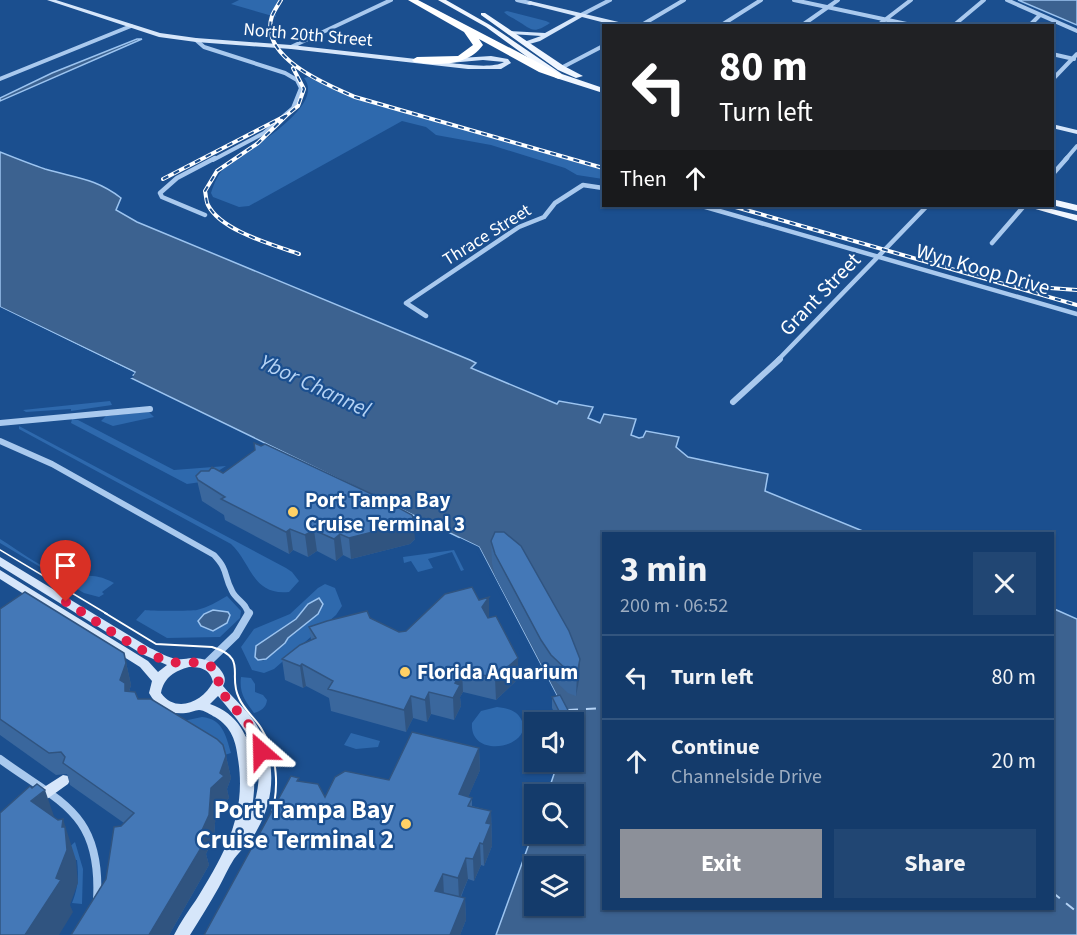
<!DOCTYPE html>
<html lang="en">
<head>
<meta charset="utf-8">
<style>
	body { margin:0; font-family:"Source Sans 3",sans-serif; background:#214673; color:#f1f3f6; height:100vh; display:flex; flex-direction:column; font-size:22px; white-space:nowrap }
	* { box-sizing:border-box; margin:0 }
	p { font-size:20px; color:#9dadc1 }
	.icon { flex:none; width:33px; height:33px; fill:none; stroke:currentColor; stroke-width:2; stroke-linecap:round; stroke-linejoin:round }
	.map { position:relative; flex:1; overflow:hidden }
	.sheet { position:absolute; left:602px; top:532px; width:452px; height:378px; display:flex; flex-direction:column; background:#143b6b; border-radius:0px; box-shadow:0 2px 4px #0004,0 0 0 2px #33557e }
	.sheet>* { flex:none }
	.banner { position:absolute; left:602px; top:24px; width:452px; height:183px; border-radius:0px; box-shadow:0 2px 4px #0004,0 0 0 2px #33557e; background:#202124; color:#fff; overflow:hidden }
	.fabs { position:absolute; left:524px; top:712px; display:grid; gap:12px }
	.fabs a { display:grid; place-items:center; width:60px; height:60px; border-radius:0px; background:#143b6b; box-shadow:0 2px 4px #0004,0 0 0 2px #33557e; font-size:30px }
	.pin { position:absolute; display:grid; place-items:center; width:51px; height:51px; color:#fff; margin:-62px -26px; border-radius:50% 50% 50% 0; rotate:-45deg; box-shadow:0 0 6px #0007 }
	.pin .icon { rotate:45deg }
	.me { position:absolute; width:66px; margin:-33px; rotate:335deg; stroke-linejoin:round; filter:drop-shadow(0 0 4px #0008) }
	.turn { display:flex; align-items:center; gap:21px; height:126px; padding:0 18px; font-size:27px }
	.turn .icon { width:78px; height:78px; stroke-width:2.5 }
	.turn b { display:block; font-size:42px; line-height:51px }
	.then { display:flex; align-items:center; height:57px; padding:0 18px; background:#0003; gap:12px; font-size:22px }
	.round { display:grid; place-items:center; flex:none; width:63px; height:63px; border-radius:0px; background:#214673 }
	.head { display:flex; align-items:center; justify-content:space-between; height:102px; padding:0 18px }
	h1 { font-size:36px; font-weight:700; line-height:45px }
	.primary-button { display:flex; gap:12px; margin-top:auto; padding:12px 18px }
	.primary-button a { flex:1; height:69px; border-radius:0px; background:#8c9099; color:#fff; font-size:24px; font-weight:700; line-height:69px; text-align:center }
	.primary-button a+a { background:#214673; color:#f1f3f6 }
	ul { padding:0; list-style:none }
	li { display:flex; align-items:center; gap:18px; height:84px; padding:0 18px; border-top:2px solid #33557e }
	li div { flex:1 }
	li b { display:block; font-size:22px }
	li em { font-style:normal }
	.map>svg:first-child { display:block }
	.green { fill:#2e69ad; fill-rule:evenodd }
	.water { fill:#3c6290; stroke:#9cc4f0; stroke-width:1.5; fill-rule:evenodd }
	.pier { fill:#1b4f8f }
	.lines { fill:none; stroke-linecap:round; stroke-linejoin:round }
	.ferry { stroke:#b5d3f5; stroke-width:2; stroke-dasharray:10 8; stroke-linecap:butt }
	.street-far3 { stroke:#a9c9ee; stroke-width:4 }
	.street-far2 { stroke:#a9c9ee; stroke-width:4.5 }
	.street-far1 { stroke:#a9c9ee; stroke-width:6 }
	.street { stroke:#a9c9ee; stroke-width:8 }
	.secondary { fill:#d6e6fa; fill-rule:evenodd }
	.primary { fill:#f0f6ff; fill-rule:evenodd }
	.highway { fill:#fff; fill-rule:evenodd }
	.tram-far1 { stroke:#fff; stroke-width:1.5 }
	.tram { stroke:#fff; stroke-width:2 }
	.rail-casing { stroke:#fff; stroke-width:4 }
	.rail { stroke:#1b4f8f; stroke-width:2; stroke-dasharray:6; stroke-linecap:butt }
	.wall { fill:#3a679d }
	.shaded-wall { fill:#305480 }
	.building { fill:#4478b7; stroke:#305480; stroke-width:1.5 }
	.route { stroke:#e11d48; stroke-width:10; stroke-dasharray:0 18 }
	.poi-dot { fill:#ffd166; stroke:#1b4f8f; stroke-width:2 }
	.labels { text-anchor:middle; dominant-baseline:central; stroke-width:4.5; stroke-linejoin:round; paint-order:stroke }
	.far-street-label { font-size:18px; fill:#fff; stroke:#1b4f8f }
	.street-label { font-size:21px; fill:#fff; stroke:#1b4f8f }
	.poi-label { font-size:21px; font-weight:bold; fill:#fff; stroke:#1b4f8f; text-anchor:start }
	.water-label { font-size:22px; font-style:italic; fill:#b5d3f5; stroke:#1b4f8f }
	.near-poi-label { font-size:26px; font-weight:bold; fill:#fff; stroke:#1b4f8f; text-anchor:end }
</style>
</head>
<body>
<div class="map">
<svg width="1077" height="935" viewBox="0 0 1077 935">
	<rect width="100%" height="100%" fill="#1b4f8f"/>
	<path class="green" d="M239,0h41l-5,13 1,4 -45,-13z
		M507,11l39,10 4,2c-18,12 -18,6 -34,-3 -5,-3 -8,-4 -12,-8z
		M308,77l28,13 52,17 215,63v9l-26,-4 -12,-7 -74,-23 -55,-10 -10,-8 -24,-6 -153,85 -10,1 -26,-10 -2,-4c3,-10 8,-21 16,-28 18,-14 100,-58 77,-87z
		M110,401l2,4 -41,6v-2l-45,3 -3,-2z
		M149,412l5,5 -41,9 -12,-5 5,-5z
		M72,419l6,1 96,50 52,-4 -25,16 -14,2 -116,-61z
		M19,426l267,142 6,4 7,9 -10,11c-37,4 -38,-30 -58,-48l-212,-115z
		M0,539c18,11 38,27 58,34 23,7 33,-3 56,10l-12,9 2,2 -5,3 -15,-4 -84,-50z
		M454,550l10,20 -3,1 -9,-19 -24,7 5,9 -15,4 -7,-11 -7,2 -1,-6z
		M325,584l10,4 7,18 -6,9 -62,54 -10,4 -12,-3 -11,-23 13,-18 36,-15 28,-26zM308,604l-23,40 -22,17 -8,-4 1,-11 40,-27z
		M227,596l14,15 -1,7 -20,19 -53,1 -31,-18 9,-10c4,1 47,1 52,0 11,-3 20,-8 30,-14z
		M241,677l10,1 4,6v8l8,3 4,5c-1,8 -6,11 -13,13 -9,-12 -15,-20 -13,-36z
		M497,707c10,1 19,3 24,12 15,28 -52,42 -49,4l9,-12z
		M202,717c21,2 24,19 29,36l-16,5 -32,-37z
		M351,733l29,8 -2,6 -22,2 -12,-4z
		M75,842l8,27 -1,35 -10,-1c6,-15 7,-27 5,-43h-4l-7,-10z"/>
	<path class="water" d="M1018,0h59v25z
		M137,39h5l-142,62v-3l52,-25z
		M0,152c15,6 30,12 45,17 30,9 50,9 76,29l-5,12 21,12 333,138 6,3 -5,5 86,36 2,-3 34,6 -5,11 12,5 4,-9 32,5 -5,16 8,3 4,-1 3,-6 33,6 -3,10 12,10 80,17 -3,17 105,43h-267v375h449v-301l25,11v316h-581l38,-105v4h39v-39h-26l11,-33h15v-39h-2l-92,-176 -348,-169 4,-6 -135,-65zM534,867h39v39h-39z
		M319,598l4,6 -5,10 -30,24 -3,5 -19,16 -8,1 -3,-3 1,-11 40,-27 12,-15z
		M213,610l15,2 2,3 -3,8 -14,8 -12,-5 -3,-5 6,-7z"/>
	<path class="pier" d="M0,307l135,66 -3,2 2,2 -5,2v-6l-129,-63z
		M460,538l19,9 92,176h-4l-91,-174 -19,-9z"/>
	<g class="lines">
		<path class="ferry" d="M568,710l35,-2
			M1052,892l25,20"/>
		<path class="street-far3" d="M517,0l13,3
			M794,0l122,26
			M1007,0l70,31
			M581,15l29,-15
			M640,26l44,-26
			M720,26l41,-26
			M801,26l37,-26
			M877,26l34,-26
			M953,26l31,-26
			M1029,26l11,-11
			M196,40l8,7 81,26 12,7 4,8 -8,20 -29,25 -51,27
			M291,47l100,-47
			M1052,54l22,5
			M561,68l42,-22
			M0,79l131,-53
			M1052,80l25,-26
			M1065,160l12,-14"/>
		<path class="street-far2" d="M1052,175l15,-17
			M702,206l375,108
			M205,215l-43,-18 -2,-4 17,-15 38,-20
			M992,243l32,-37
			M426,316l-20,-13 113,-76 25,-10 11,-14 28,-18 20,3
			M778,360l149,-154"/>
		<path class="street-far1" d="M733,402l47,-43
			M0,423l150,-14
			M0,441l52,23 162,91c15,16 9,19 18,36 4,9 15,12 16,23"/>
		<path class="street" d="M206,664l30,-29 13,-22
			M0,759c60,44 102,53 97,141"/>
		<path class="secondary" d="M47,0h9l104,33 36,5 95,7 152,17v-2l2,-1 46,-3 17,3 3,4 -10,6h-33l-177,-20 -95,-7 -37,-5zM483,60l21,2c-12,7 -41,2 -55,1z
			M530,1l97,23 3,2h-13l-35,-9 -42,24 -14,4 -2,-1v-2l17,-6 -30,-2 -3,-2 1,-1 36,2 31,-17 -48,-12 -1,-1z
			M1052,124l25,6v4l-25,-6z
			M0,557l150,91c9,4 18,10 28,11 5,1 9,-1 14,-1 12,0 24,4 30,14 3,5 4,8 1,14 10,12 22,22 31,35 22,33 23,75 3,109 -6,12 -16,19 -23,29 -6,9 -10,19 -15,28 -9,16 -19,32 -29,48h-16c6,-12 14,-24 22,-35 28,-45 51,-85 42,-141 -2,-17 -6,-32 -23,-42 -4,-2 -11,-7 -16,-7 -4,0 -9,3 -13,3 -18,2 -29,-6 -37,-20l3,-12 -12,-14 -140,-88v-9l148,91 10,11 9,-7 -25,-11 -142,-88zM189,667c12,0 21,2 24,15 -10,20 -37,32 -52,11 3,-16 14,-22 28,-26zM218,696c34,40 52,64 33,118 8,-41 4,-95 -41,-110z
			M63,775l5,1 2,4 -2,4 -28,20 -5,2 -5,-2 -2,-4 2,-4z"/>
		<path class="primary" d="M438,0h8l44,25 72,49 41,14v5l-47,-15 -70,-51z
			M481,13h4l79,53 19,10 -7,2 -18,-8 -77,-55z
			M1052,199l25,6v6l-25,-6z
			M1025,206h14l38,9v6z"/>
		<path class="highway" d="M408,0h10l146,76 -5,3 -20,-7 -60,-33 4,6c-15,21 -46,21 -69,17l-2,-2 5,-3 41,-1 15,-11 -9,-13z"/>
		<path class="tram-far1" d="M0,550l107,64"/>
		<path class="tram" d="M105,613l51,31 56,3c37,11 15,28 27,51 5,12 16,20 22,30 17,27 19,62 9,91"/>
		<defs>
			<path id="rail" d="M281,0c-3,5 -7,11 -9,16 -14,41 55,69 83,81l248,71
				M287,115l-29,28 -41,28 -12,20c1,4 1,10 3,14 13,26 66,40 91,49
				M163,179l124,-64 11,-9 6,-17 -11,-21
				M732,206l345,99
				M1036,287l41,3"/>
		</defs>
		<use href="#rail" class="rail-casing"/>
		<use href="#rail" class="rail"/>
	</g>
	<path class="wall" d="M223,473l192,66 -5,5 -59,15 -8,-4 -7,6 -19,-10 -9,6 -15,-7 -4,4 -64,-34 -1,-5 -22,-14 -6,-25z
		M491,541l89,118 -1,22 -3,15 -8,-3 -17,-16 -10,-15 -46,-86 -3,-13z
		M479,600l10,18 29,61 -22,21 -33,-8 -3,5 1,9 -7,14 -23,-6 -4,8 -14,-4 -7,14 -75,-21 -2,-13 -23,-12 -3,2 -18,-8 -3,-21 29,-19 -2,-13 61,-9 29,14 7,-1z
		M0,609l124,44 7,32 -2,7 9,7 88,57 5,22 -4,11 2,9 -13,12 -2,27 -8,17 3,11 -40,70h-98l35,-56 15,-53 3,-3 -54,-38 -3,-11 -11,1 -56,-40z
		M552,697l18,17v9h-11l-7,-15z
		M479,748l1,22 -12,27 4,1v8l19,5 1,35 -8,20 -3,-1 -7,16 -6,-2 -7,18 4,1 1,22 -6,15h-256l95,-153 26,15 64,-17z"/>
	<path class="shaded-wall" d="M413,518l2,21 -5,5 -59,15 -2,-21z
		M290,529l3,21 -4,4 -3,-22z
		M314,530l3,21 -9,6 -3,-22z
		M340,534l3,21 -7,6 -2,-22z
		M489,597v22l-6,10 -1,-22z
		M124,653l7,32 -5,17 -6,-22z
		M518,658v21l-22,21 -1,-22z
		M580,659l-1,22 -3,15 1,-22z
		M302,664l4,22 -3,2 -3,-22z
		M462,670l1,22 -3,5 1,9 -7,14 -1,-22 2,-15z
		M429,692l2,22 -4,8 -2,-22z
		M411,696l2,22 -7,14 -2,-22z
		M570,714v9h-8v-6z
		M479,748l1,22 -20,46 -1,-22z
		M226,756l5,22 -4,11 2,9 -13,12 -2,27 -8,17 3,11 -40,70h-20l50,-98 12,-49 9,-15z
		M45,790l11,32 -25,-21z
		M491,811l1,35 -8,20 -1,-22 3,-21z
		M63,819l13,41 2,23 -8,22 3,7 -14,23h-34l31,-57z
		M480,843l1,22 -7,16 -1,-22z
		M466,858l2,21 -9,21 -1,-22z
		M443,874l1,22 -9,-5z
		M465,898l1,22 -6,15h-10z"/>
	<path class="building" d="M254,443l7,3 4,-2 115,54 32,17 1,3 -5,5 -59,15 -9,-4 -6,5 -20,-9 -9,5 -15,-6 -4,3 -65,-33 4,-2 -27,-17 -2,-4 5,-5h8l3,-4 11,6 32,-23z
		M495,532h9l17,14 48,85 11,28 -3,15 -9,-3 -17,-16 -10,-15 -46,-86 -4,-13z
		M472,587l7,13 10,-3 -7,10 6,11 8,-2 22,42 -23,20 -33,-8 -7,13 5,2 -7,13 -24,-6 -4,8 -14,-4 -7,14 -76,-21 5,-8 -31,-17 -2,2 -18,-7 18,-14 16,-7 -7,-11 18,-6 40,-10 3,7 29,14 7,-1 39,-37z
		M25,592l99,61 2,10 -6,17 5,3v8l10,1 3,7h13l66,40 6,6 3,11 -6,17 4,3 -13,12 -2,27 -10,22 2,1 -2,4 5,1 -55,92h-78l35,-56 8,-52 7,-1 13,-13 -71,-50 2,-6 -4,-5 -12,1 -49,-34v-110z
		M560,695l10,19 -8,3 -10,-20z
		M412,732l67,16 -20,46 13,4 -4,8 23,5 -5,12 5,1 -8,20 -3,-1 -7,16 -7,-1 -8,20 -15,-4 -8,17 30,7 -15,37h-246l87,-159 8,2 -2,3 21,3 7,13 10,-20 10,-6 44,9z
		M37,784l8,6 -14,11 27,19 5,-1 -1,8h3l2,23 -11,28 5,2 -36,55h-25v-122l30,-27 2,2z"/>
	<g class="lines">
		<path class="route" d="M66,602c28,17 73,51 102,59 18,6 40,-7 51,15l-1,12 31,37 12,26"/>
	</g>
	<g class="poi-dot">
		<circle cx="293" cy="512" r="6"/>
		<circle cx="405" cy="672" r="6"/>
		<circle cx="406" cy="824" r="6"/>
	</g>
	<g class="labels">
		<g class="far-street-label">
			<text transform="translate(308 35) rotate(5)">North 20th Street</text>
			<text transform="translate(487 235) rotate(-32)">Thrace Street</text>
		</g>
		<g class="street-label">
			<text transform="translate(983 269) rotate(16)">Wyn Koop Drive</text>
			<text transform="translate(820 294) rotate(-46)">Grant Street</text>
		</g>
		<g class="poi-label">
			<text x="305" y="500">Port Tampa Bay<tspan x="305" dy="24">Cruise Terminal 3</tspan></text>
			<text x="417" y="672">Florida Aquarium</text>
		</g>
		<g class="water-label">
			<text transform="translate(315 386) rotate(25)">Ybor Channel</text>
		</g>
		<g class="near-poi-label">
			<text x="394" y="809">Port Tampa Bay<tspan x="394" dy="30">Cruise Terminal 2</tspan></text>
		</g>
	</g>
</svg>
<div class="fabs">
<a><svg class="icon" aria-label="sound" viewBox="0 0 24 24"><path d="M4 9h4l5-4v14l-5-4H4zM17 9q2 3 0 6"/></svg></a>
<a><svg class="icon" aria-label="search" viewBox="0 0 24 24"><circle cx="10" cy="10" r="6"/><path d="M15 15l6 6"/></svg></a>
<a><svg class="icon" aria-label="layers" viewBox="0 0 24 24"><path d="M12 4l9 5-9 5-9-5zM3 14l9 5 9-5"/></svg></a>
</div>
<div class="pin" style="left:66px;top:602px;background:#d93025"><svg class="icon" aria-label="arrive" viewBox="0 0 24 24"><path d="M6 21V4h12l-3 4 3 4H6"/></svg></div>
<svg class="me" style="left:261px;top:751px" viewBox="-20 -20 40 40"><path d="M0-17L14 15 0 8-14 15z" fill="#e11d48" stroke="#fff" stroke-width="4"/></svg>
<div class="banner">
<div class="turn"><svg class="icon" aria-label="left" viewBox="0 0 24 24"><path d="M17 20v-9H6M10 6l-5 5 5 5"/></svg><div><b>80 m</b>Turn left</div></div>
<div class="then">Then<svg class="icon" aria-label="ahead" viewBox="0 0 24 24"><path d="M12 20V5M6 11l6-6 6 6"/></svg></div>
</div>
<section class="sheet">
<div class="head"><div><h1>3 min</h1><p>200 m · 06:52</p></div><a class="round"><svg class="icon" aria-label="close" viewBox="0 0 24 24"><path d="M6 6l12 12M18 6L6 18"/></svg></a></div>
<ul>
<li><svg class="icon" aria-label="left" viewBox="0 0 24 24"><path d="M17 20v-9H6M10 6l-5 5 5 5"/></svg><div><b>Turn left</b></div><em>80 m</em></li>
<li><svg class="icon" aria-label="ahead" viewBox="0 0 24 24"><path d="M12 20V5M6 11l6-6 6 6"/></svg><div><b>Continue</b><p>Channelside Drive</p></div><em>20 m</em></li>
</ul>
<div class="primary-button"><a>Exit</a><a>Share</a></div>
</section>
</div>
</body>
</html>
